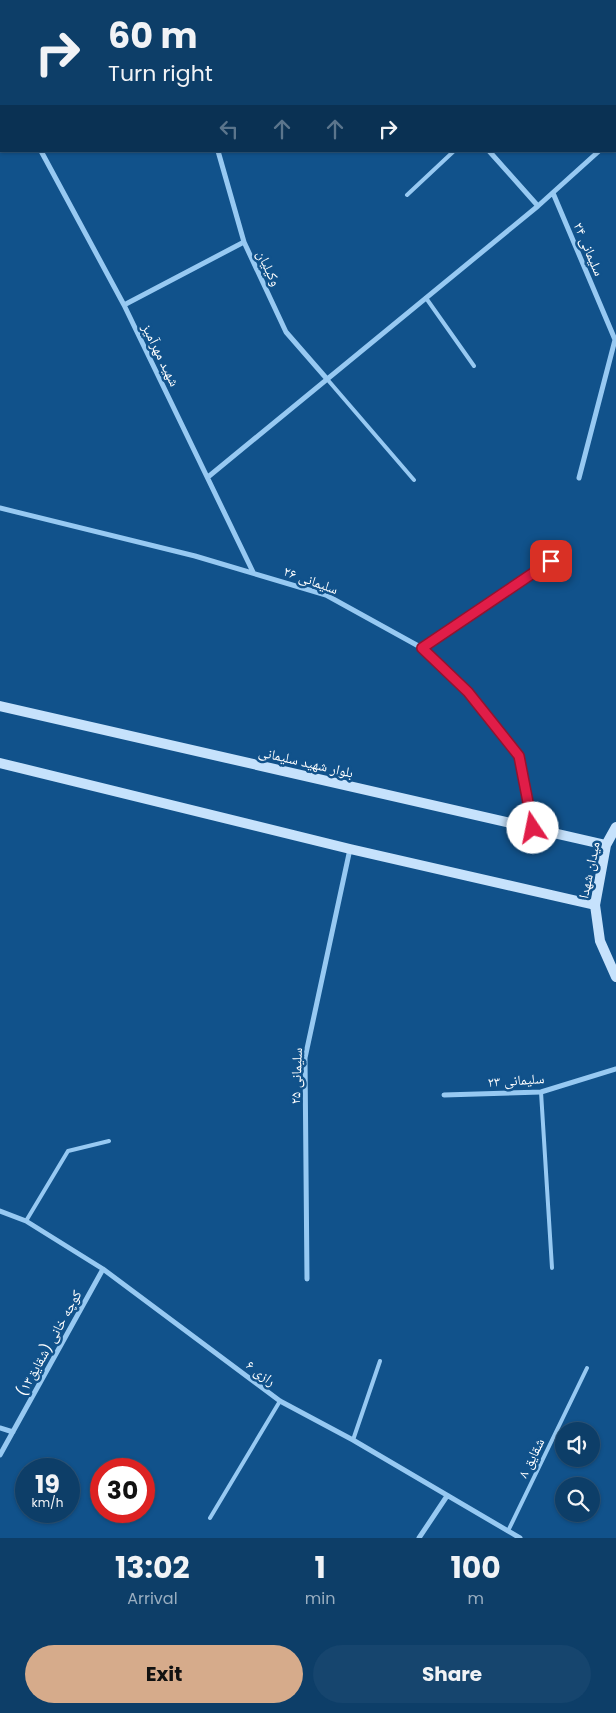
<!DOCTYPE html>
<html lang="en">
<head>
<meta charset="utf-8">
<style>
	body { margin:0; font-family:Poppins,"Noto Naskh Arabic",sans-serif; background:#16456e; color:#f1f3f6; height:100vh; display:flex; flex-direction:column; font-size:19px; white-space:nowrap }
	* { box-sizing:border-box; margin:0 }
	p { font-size:16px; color:#9aaec0 }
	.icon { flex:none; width:28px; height:28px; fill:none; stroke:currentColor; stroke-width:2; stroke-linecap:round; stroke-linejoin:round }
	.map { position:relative; height:1538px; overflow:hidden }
	.drawer { display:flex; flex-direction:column; background:#0d3e68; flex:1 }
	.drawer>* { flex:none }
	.hud { position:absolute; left:0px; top:0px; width:616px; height:152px; box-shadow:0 1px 4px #0004,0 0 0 1px #2d577c; background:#0d3e68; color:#f1f3f6; overflow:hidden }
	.buttons { position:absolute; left:555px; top:1422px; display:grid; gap:10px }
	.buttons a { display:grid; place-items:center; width:45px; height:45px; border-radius:50%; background:#0d3e68; box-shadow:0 1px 4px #0004,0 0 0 1px #2d577c; font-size:25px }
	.speed { position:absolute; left:15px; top:1458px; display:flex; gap:10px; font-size:25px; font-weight:700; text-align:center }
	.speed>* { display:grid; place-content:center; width:65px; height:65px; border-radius:50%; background:#0d3e68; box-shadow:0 1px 4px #0004,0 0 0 1px #2d577c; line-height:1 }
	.speed small { font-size:12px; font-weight:400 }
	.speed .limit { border:8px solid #d22; background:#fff; color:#111 }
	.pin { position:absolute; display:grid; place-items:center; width:42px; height:42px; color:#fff; margin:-21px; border-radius:10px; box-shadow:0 2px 8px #0006 }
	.me { position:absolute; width:55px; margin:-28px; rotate:349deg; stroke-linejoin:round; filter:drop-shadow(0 0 4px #0008) }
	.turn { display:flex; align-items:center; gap:18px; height:105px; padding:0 25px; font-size:22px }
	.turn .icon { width:65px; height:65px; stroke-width:2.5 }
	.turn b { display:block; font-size:35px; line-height:42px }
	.lanes { display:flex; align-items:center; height:48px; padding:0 25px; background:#0003; justify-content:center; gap:25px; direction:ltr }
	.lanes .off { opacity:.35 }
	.eta { display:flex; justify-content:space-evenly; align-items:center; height:85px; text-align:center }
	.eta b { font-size:30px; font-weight:700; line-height:35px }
	.button { display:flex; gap:10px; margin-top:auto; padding:10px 25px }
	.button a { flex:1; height:58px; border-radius:30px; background:#d6ab8b; color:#111; font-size:20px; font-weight:700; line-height:58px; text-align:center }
	.button a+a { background:#16456e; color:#f1f3f6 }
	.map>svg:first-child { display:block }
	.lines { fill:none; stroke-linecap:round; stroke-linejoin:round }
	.lane { stroke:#97c9f2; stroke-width:4 }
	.street { stroke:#97c9f2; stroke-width:5 }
	.secondary { stroke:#c6e2fc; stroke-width:10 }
	.route-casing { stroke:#92132f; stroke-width:12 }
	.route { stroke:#e11d48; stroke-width:9 }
	.labels { text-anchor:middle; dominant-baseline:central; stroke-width:5; stroke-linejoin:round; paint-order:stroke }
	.street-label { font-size:14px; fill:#fff; stroke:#11528b }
</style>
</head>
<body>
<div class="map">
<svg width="616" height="1538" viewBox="0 0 616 1538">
	<rect width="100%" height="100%" fill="#11528b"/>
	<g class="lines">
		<path class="lane" d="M517,0l1,1
			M407,195l47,-44
			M426,298l48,68
			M327,379l87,101
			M541,1092l11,176
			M26,1221l42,-70 41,-10
			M353,1440l27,-79
			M210,1518l70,-117
			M508,1531l79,-163"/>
		<path class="street" d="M139,1l3,-1
			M0,62l1,-1
			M0,76l1,2
			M615,136h1
			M41,151l83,154 129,267
			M218,151l26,91 42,90 41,47
			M489,151l49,55
			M553,193l63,149
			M124,305l120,-63
			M208,477l330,-271 61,-55
			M579,478l36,-138
			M0,508l195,48 131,39 96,53 46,44 51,64 14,72
			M422,648l145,-98
			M444,1095l97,-3 75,-23
			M0,1211l26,10 77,48 177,132 73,39 167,98
			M307,1279l-2,-221 45,-209
			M0,1428l13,4
			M0,1455l103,-186
			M419,1538l28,-42"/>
		<path class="secondary" d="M0,706l606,139
			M0,763l350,86 245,56
			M616,827l-10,18 -11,60 5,36 16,36"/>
	</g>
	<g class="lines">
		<defs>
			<path id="route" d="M533,828l-14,-72 -51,-64 -46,-44 129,-87"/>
		</defs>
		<use href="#route" class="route-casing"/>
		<use href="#route" class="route"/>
	</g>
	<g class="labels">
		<g class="street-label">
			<text transform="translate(589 249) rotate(67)">سلیمانی ۲۴</text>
			<text transform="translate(269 268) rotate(65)">وکیلیان</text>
			<text transform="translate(161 355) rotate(64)">شهید مهرآمیز</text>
			<text transform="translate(311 580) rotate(20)">سلیمانی ۲۶</text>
			<text transform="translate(306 762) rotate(13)">بلوار شهید سلیمانی</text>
			<text transform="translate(589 870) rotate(-78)">میدان شهدا</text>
			<text transform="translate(296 1076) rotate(-88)">سلیمانی ۲۵</text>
			<text transform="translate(516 1080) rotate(-4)">سلیمانی ۲۳</text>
			<text transform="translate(49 1343) rotate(-61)">کوچه خانی (شقایق۱۳)</text>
			<text transform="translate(261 1373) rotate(37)">رازی ۶</text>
			<text transform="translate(531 1458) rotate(-64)">شقایق ۸</text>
		</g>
	</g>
</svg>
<div class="buttons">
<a><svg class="icon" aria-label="sound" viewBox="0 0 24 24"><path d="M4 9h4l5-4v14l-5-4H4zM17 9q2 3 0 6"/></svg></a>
<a><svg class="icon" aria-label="search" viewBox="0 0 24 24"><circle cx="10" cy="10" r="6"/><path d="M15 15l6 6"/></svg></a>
</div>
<div class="speed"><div>19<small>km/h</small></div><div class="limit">30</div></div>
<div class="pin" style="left:551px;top:561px;background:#d93025"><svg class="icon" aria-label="arrive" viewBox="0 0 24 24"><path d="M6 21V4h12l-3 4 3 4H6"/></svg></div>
<svg class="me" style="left:533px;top:828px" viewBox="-20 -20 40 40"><circle r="19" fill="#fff"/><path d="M0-13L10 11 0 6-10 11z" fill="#e11d48"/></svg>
<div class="hud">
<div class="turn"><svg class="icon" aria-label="right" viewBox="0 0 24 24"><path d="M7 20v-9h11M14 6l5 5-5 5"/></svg><div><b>60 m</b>Turn right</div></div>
<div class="lanes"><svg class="icon off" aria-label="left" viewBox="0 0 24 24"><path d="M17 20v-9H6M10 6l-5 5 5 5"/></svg><svg class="icon off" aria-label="ahead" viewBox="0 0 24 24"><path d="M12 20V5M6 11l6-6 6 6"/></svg><svg class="icon off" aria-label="ahead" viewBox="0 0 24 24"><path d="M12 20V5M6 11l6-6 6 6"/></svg><svg class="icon" aria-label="right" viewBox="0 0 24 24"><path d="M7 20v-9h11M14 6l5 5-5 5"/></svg></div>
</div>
</div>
<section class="drawer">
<div class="eta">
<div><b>13:02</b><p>Arrival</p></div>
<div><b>1</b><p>min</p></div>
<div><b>100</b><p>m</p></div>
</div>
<div class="button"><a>Exit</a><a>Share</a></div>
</section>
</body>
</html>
